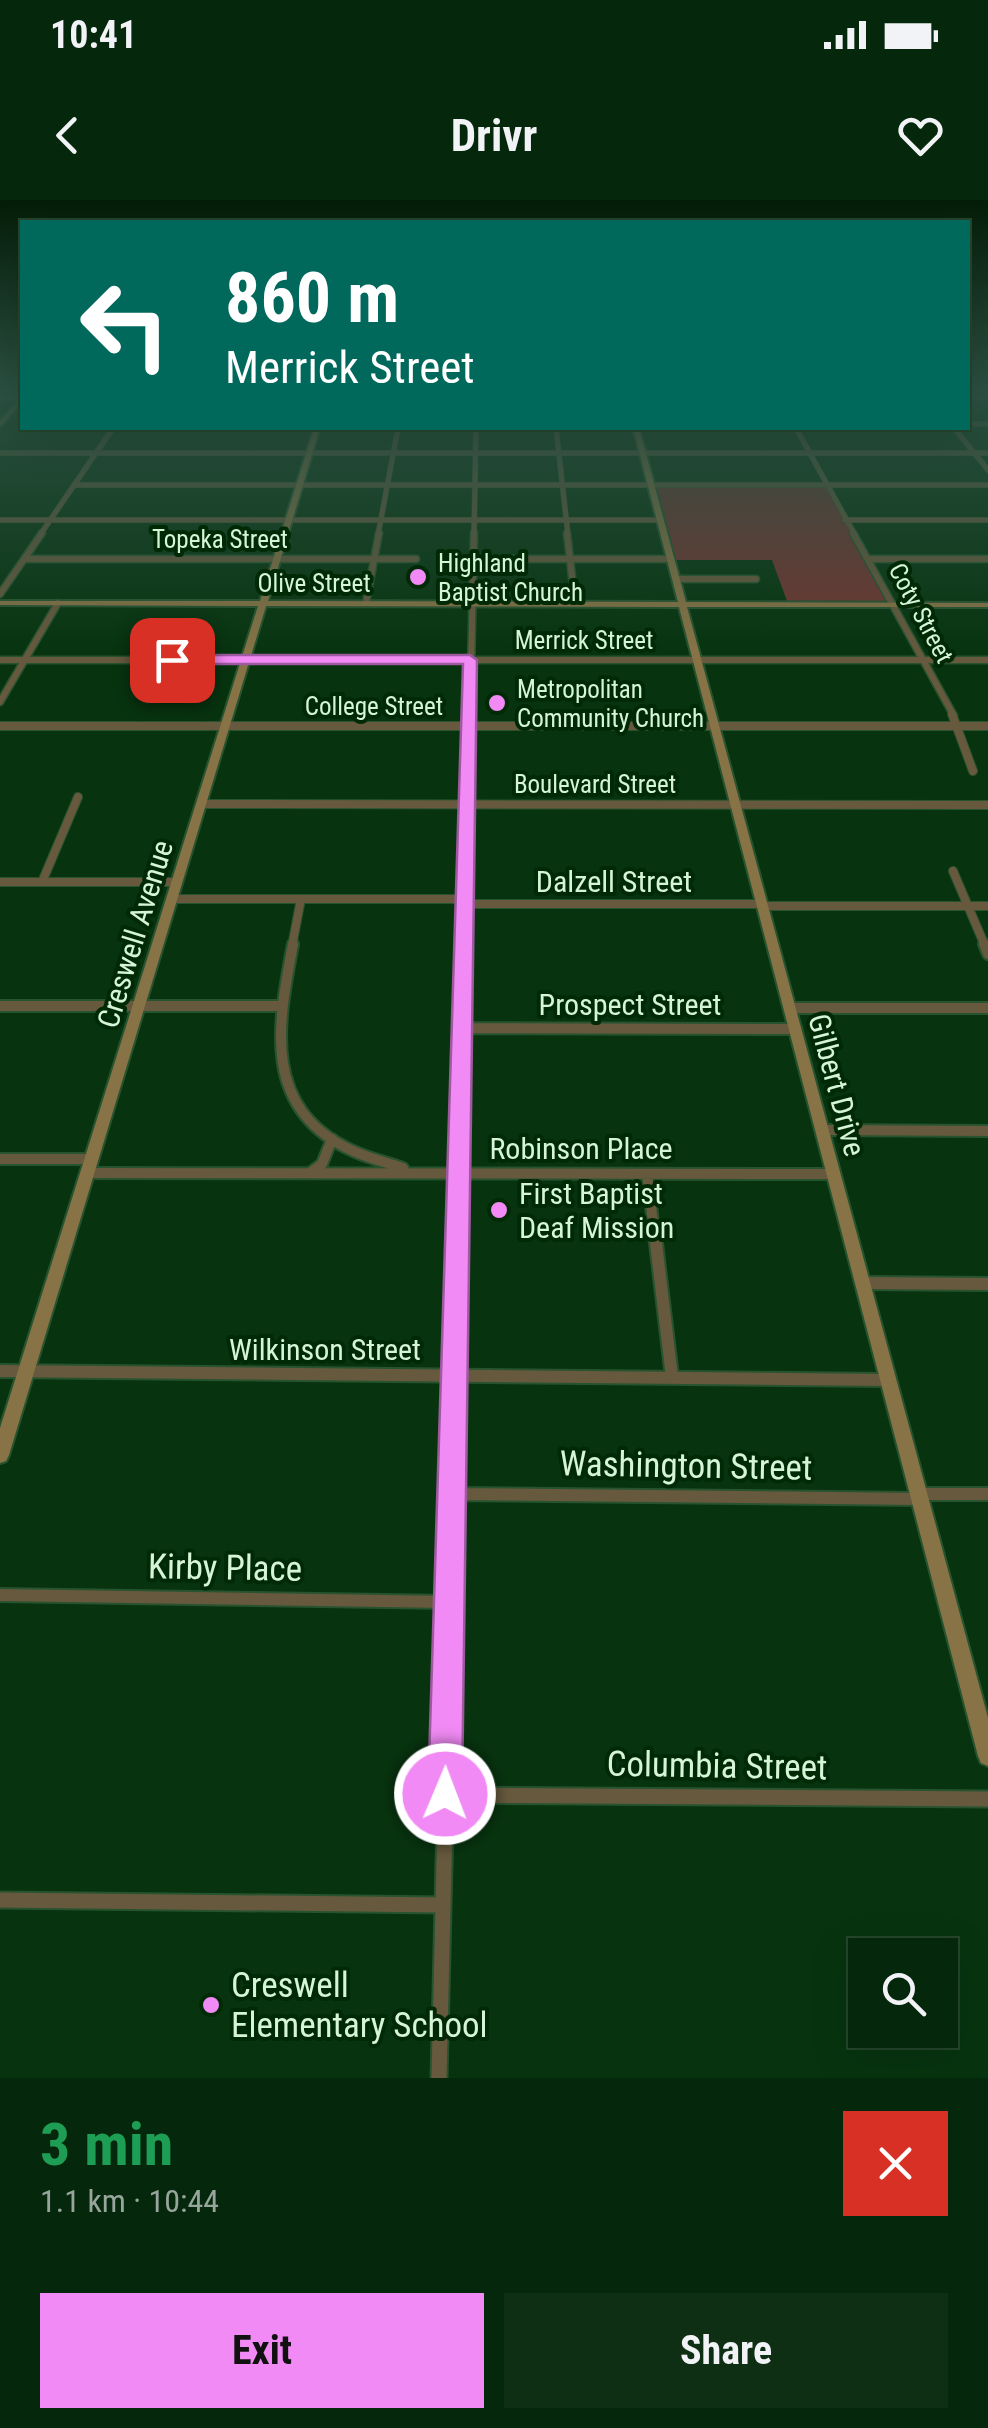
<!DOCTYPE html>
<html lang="en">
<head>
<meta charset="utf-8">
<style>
	body { margin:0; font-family:"Roboto Condensed",sans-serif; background:#0e2f14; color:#f1f3f6; height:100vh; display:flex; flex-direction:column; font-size:38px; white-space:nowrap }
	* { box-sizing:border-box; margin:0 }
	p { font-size:32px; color:#97a59d }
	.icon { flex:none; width:55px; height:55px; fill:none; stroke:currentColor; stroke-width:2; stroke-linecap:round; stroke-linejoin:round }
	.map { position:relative; height:1878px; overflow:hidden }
	.side { display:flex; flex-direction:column; background:#05270b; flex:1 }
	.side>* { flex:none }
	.top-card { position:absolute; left:20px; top:20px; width:950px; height:210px; border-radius:0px; box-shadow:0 10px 40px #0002,0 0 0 2px #26442c; background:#00695c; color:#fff; overflow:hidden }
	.tools { position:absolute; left:848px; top:1738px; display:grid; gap:20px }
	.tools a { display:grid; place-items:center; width:110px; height:110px; border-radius:0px; background:#05270b; box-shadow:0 10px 40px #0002,0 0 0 2px #26442c; font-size:50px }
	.pin { position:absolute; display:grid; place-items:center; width:85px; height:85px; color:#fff; margin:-42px; border-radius:20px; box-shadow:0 5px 15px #0006 }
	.me { position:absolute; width:110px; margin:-55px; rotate:1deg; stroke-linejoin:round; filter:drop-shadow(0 0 8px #0008) }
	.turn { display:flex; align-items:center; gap:35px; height:210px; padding:0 40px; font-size:45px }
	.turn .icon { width:130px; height:130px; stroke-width:2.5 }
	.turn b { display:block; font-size:70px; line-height:85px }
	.round { display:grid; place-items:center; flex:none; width:105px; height:105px; border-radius:0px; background:#0e2f14 }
	.headline { display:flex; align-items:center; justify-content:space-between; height:170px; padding:0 40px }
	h1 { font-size:60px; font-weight:700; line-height:75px; color:#1e9e55 }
	.primary-button { display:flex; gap:20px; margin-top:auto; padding:20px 40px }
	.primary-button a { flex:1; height:115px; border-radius:0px; background:#f18af4; color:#111; font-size:40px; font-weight:700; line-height:115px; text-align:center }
	.primary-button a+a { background:#0e2f14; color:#f1f3f6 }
	.status { display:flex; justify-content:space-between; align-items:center; height:70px; padding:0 50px; background:#05270b; direction:ltr }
	.status svg { height:28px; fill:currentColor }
	header { display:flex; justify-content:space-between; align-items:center; height:130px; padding:0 40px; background:#05270b; font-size:45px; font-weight:700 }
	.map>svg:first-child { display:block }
	.green { fill:#713632 }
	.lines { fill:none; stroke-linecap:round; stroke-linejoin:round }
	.street-far5-casing { stroke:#28532f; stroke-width:6 }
	.street-far4-casing { stroke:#28532f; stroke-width:9 }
	.street-far3-casing { stroke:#28532f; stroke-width:10 }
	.street-far2-casing { stroke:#28532f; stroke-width:14 }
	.street-far1-casing { stroke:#28532f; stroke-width:16 }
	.street-casing { stroke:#28532f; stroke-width:19 }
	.secondary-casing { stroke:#28532f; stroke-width:4 }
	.street-far5 { stroke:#66593d; stroke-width:5 }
	.street-far4 { stroke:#66593d; stroke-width:6 }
	.street-far3 { stroke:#66593d; stroke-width:8 }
	.street-far2 { stroke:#66593d; stroke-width:10 }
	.street-far1 { stroke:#66593d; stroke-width:12 }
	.street { stroke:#66593d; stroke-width:15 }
	.secondary { fill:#877346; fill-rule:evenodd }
	.route { fill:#f18af4; stroke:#9d5a9f; stroke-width:2.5 }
	.poi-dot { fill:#f18af4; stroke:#002a05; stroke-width:4 }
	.labels { text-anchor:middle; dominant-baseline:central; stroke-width:8; stroke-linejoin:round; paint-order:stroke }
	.far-street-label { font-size:25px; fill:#d6f4d7; stroke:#002a05 }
	.far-poi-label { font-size:25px; fill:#d6f4d7; stroke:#002a05; text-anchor:start }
	.street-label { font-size:30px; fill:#d6f4d7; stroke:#002a05 }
	.poi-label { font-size:30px; fill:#d6f4d7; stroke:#002a05; text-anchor:start }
	.near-street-label { font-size:35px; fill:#d6f4d7; stroke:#002a05 }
	.near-poi-label { font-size:35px; fill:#d6f4d7; stroke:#002a05; text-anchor:start }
</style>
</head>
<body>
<div class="status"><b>10:41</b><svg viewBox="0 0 49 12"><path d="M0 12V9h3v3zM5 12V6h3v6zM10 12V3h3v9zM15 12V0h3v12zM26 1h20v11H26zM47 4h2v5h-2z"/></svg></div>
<header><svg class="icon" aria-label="back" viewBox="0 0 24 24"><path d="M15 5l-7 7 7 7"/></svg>Drivr<svg class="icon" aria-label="heart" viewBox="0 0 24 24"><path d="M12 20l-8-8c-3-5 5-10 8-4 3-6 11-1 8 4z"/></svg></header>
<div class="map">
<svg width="988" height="1878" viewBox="0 0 988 1878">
	<rect width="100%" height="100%" fill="#07340f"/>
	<path class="green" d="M655,285h171l61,116h-100l-15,-41h-97z"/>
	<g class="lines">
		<defs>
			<path id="street-far5" d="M0,198h22
				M968,198h20
				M968,224h20
				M556,228l12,107
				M796,228l59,107
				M954,228l34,42
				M0,253h988
				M74,285h914
				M0,320h661
				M845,320h143
				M40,335l73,-107
				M378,335l20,-107
				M474,335l2,-107"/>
			<path id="street-far4" d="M567,333l8,70
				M853,333l101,183
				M24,359h392
				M472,359h199
				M870,359h118
				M677,379h79
				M0,394l42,-61
				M366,403l13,-70
				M0,460h988
				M0,502l58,-99
				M470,516l4,-183"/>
			<path id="street-far3" d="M952,514l21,57
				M0,526h988
				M201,604l787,1
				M953,671l32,75
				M0,682h177
				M42,682l36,-85
				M171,699h294
				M465,704h298
				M764,706h224
				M292,746l9,-47
				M464,746l6,-232"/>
			<path id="street-far2" d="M293,744c-15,80 -32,164 58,206 16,8 35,12 52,18
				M984,744l4,10
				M0,806h282
				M791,808h197
				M462,828l334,1
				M823,930l165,1
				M0,959h91
				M87,973l748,1
				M310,973l12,-9 10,-25
				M647,974l8,64
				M458,1038l6,-294"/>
			<path id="street-far1" d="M655,1035l17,142
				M863,1083l125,1
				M0,1171l889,9
				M452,1294l468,5
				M919,1294h69
				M0,1395l449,7
				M450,1409l8,-374"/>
			<path id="street" d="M445,1595l543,4
				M0,1700l443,5
				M439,1878l11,-472"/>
			<path id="secondary" d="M22,197v5l-22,25v-6z
				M314,228h6l-52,173 410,1 -45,-174h6l47,174 302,1v4h-301l301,1111v48l-7,-3 -3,-7 -299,-1149 -413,-1 -257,849 -3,6 -6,2v-35l258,-822 -258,-1v-4h260z"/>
		</defs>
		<use href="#street-far5" class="street-far5-casing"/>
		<use href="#street-far4" class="street-far4-casing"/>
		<use href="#street-far3" class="street-far3-casing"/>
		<use href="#street-far2" class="street-far2-casing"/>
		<use href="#street-far1" class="street-far1-casing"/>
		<use href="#street" class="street-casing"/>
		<use href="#secondary" class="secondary-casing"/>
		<use href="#street-far5" class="street-far5"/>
		<use href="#street-far4" class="street-far4"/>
		<use href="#street-far3" class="street-far3"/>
		<use href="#street-far2" class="street-far2"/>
		<use href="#street-far1" class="street-far1"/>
		<use href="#street" class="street"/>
		<use href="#secondary" class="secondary"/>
	</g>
	<linearGradient id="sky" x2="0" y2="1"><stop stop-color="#041d08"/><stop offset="0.42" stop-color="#2b5042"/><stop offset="1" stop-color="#2b5042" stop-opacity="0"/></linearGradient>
	<rect width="988" height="454" fill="url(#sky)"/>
	<path class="route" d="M470,455l7,5 -15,1134 -5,13 -12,5 -12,-5 -5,-13 35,-1130h-291l-7,-4 7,-5z"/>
	<g class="poi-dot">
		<circle cx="418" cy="377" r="10"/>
		<circle cx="497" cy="503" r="10"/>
		<circle cx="499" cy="1010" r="10"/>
		<circle cx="211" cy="1805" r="10"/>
	</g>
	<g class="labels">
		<g class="far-street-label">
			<text x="220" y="339">Topeka Street</text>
			<text x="314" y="383">Olive Street</text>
			<text transform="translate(921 413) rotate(62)">Coty Street</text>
			<text x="584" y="440">Merrick Street</text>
			<text x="374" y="506">College Street</text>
			<text x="595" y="584">Boulevard Street</text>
		</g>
		<g class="far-poi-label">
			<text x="438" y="363">Highland<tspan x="438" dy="29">Baptist Church</tspan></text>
			<text x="517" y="489">Metropolitan<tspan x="517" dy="29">Community Church</tspan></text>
		</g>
		<g class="street-label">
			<text x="614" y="681">Dalzell Street</text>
			<text transform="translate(135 734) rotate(-73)">Creswell Avenue</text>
			<text x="630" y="804">Prospect Street</text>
			<text transform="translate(837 885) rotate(75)">Gilbert Drive</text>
			<text x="581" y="948">Robinson Place</text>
			<text x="325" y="1149">Wilkinson Street</text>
		</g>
		<g class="poi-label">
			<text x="519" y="993">First Baptist<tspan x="519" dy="34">Deaf Mission</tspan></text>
		</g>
		<g class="near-street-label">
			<text transform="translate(686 1266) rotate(1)">Washington Street</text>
			<text transform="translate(225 1368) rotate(1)">Kirby Place</text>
			<text transform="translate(717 1566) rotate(1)">Columbia Street</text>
		</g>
		<g class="near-poi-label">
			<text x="231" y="1785">Creswell<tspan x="231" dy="40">Elementary School</tspan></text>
		</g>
	</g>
</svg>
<div class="tools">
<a><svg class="icon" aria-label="search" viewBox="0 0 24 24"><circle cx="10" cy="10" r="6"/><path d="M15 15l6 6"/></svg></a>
</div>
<div class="pin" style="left:172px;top:460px;background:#d93025"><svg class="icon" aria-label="arrive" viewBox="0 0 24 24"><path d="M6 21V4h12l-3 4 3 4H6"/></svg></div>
<svg class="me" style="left:445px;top:1594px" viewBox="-20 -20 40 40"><circle r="17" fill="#f18af4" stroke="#fff" stroke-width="3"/><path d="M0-11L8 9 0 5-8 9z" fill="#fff"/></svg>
<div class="top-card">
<div class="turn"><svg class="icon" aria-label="left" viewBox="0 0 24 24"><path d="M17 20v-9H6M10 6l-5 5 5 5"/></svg><div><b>860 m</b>Merrick Street</div></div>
</div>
</div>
<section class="side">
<div class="headline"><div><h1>3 min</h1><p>1.1 km · 10:44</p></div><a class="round" style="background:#d93025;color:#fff"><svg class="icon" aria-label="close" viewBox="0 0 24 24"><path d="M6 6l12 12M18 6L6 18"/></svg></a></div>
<div class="primary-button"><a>Exit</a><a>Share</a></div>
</section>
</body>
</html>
